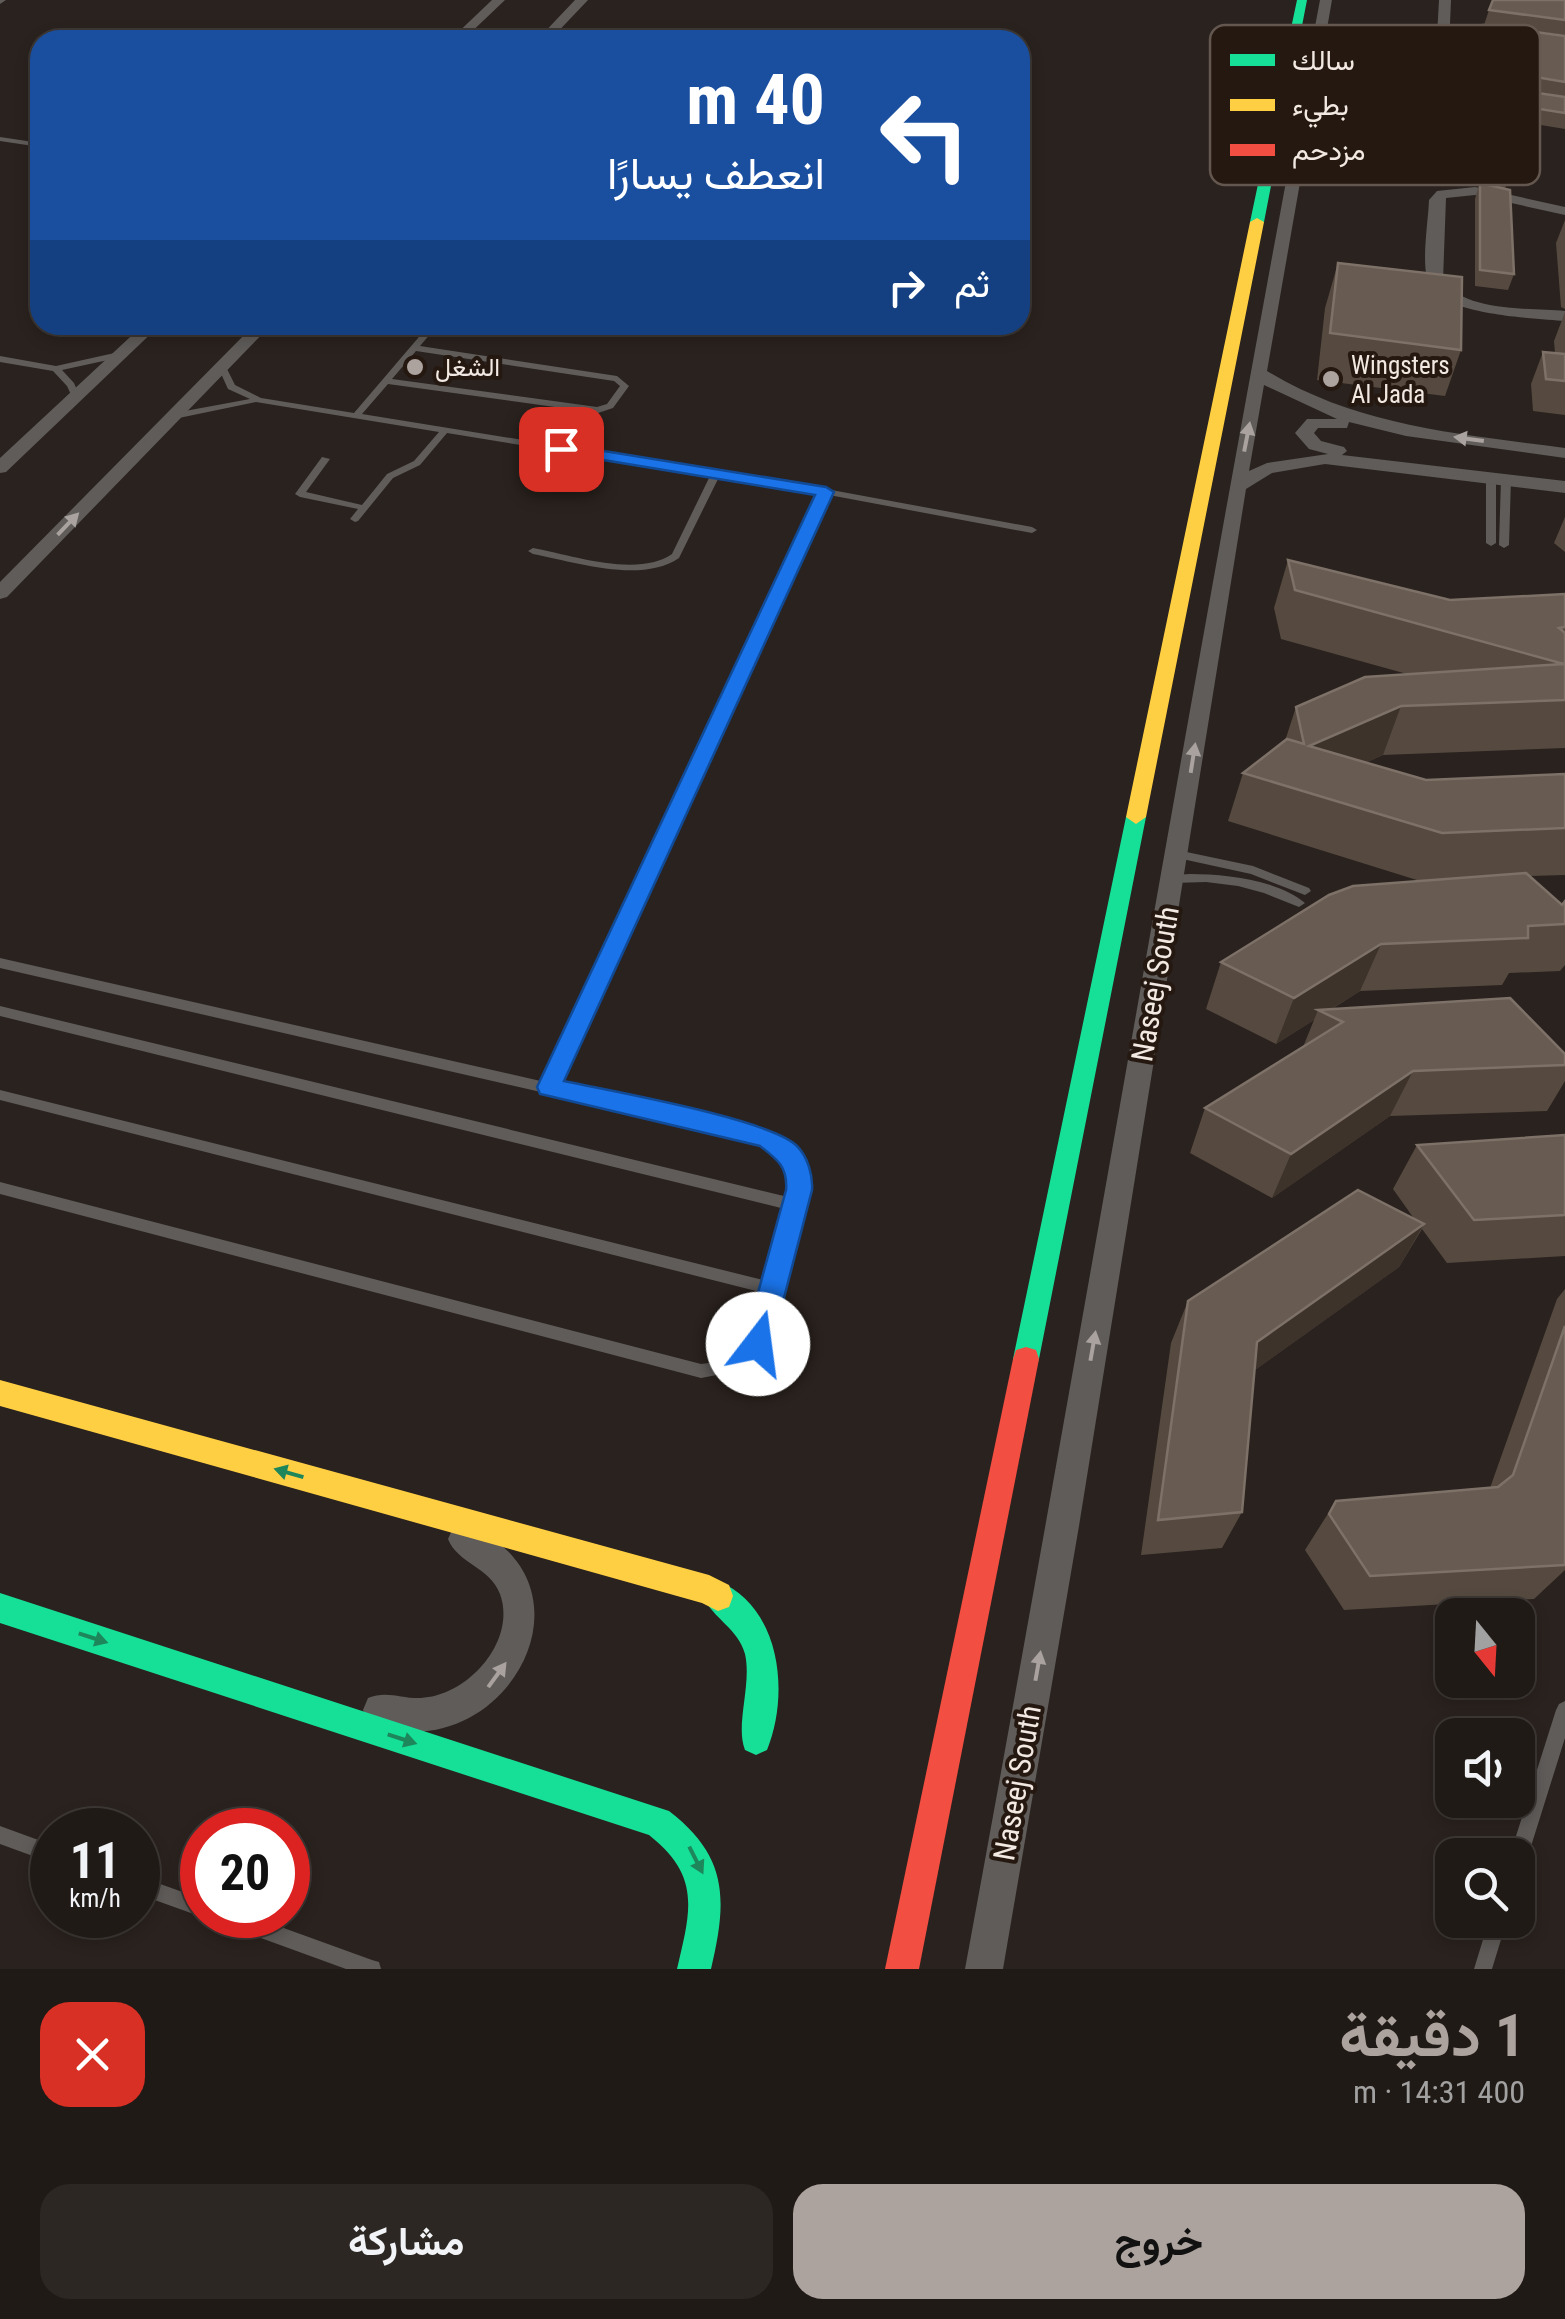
<!DOCTYPE html>
<html lang="ar">
<head>
<meta charset="utf-8">
<style>
	body { margin:0; font-family:"Roboto Condensed",Vazirmatn,sans-serif; background:#2d2723; color:#f1f3f6; direction:rtl; height:100vh; display:flex; flex-direction:column; font-size:38px; white-space:nowrap }
	* { box-sizing:border-box; margin:0 }
	p { font-size:32px; color:#a2a1a1 }
	.icon { flex:none; width:55px; height:55px; fill:none; stroke:currentColor; stroke-width:2; stroke-linecap:round; stroke-linejoin:round }
	.map { position:relative; height:1969px; overflow:hidden; direction:ltr }
	.sheet { display:flex; flex-direction:column; background:#201a16; flex:1 }
	.sheet>* { flex:none }
	.hud { position:absolute; left:30px; top:30px; width:1000px; height:305px; border-radius:30px; box-shadow:0 5px 15px #0003,0 0 0 2px #3d3835; direction:rtl; background:#1a4fa0; color:#fff; overflow:hidden }
	.needle { width:65px; rotate:162deg }
	.tools { position:absolute; left:1435px; top:1598px; display:grid; gap:20px }
	.tools a { display:grid; place-items:center; width:100px; height:100px; border-radius:20px; background:#201a16; box-shadow:0 5px 15px #0003,0 0 0 2px #3d3835; font-size:50px }
	.speed { position:absolute; left:30px; top:1808px; display:flex; gap:20px; font-size:50px; font-weight:700; text-align:center }
	.speed>* { display:grid; place-content:center; width:130px; height:130px; border-radius:50%; background:#201a16; box-shadow:0 5px 15px #0003,0 0 0 2px #3d3835; line-height:1 }
	.speed small { font-size:25px; font-weight:400 }
	.speed .limit { border:15px solid #d22; background:#fff; color:#111 }
	.pin { position:absolute; display:grid; place-items:center; width:85px; height:85px; color:#fff; margin:-42px; border-radius:20px; box-shadow:0 5px 15px #0006 }
	.me { position:absolute; width:110px; margin:-55px; rotate:15deg; stroke-linejoin:round; filter:drop-shadow(0 0 8px #0008) }
	.turn { display:flex; align-items:center; gap:35px; height:210px; padding:0 40px; font-size:45px }
	.turn .icon { width:130px; height:130px; stroke-width:2.5 }
	.turn b { display:block; font-size:70px; line-height:85px }
	.then { display:flex; align-items:center; height:95px; padding:0 40px; background:#0003; gap:20px; font-size:38px }
	.round { display:grid; place-items:center; flex:none; width:105px; height:105px; border-radius:30px; background:#2d2723 }
	.summary { display:flex; align-items:center; justify-content:space-between; height:170px; padding:0 40px }
	h1 { font-size:60px; font-weight:700; line-height:75px; color:#ada39e }
	.cta { display:flex; gap:20px; margin-top:auto; padding:20px 40px }
	.cta a { flex:1; height:115px; border-radius:30px; background:#ada39e; color:#111; font-size:40px; font-weight:700; line-height:115px; text-align:center }
	.cta a+a { background:#2d2723; color:#f1f3f6 }
	.map>svg:first-child { display:block }
	.lines { fill:none; stroke-linecap:round; stroke-linejoin:round }
	.lane { fill:#5f5c5a; fill-rule:evenodd }
	.street { fill:#5f5c5a; fill-rule:evenodd }
	.fast { fill:#16e098; fill-rule:evenodd }
	.slow { fill:#ffcf43; fill-rule:evenodd }
	.jam { fill:#f24e42; fill-rule:evenodd }
	.wall { fill:#564a40 }
	.shaded-wall { fill:#3d332b }
	.building { fill:#675b52; stroke:#7d7168; stroke-width:2.5 }
	.oneway { fill:#a9a29e }
	.oneway2 { fill:#1d865b }
	.route { fill:#1a73e8; stroke:#114b97; stroke-width:2.5 }
	.poi-dot { fill:#ada39e; stroke:#251810; stroke-width:4 }
	.labels { text-anchor:middle; dominant-baseline:central; stroke-width:8; stroke-linejoin:round; paint-order:stroke }
	.far-poi-label { font-size:25px; fill:#f3e9e3; stroke:#251810; text-anchor:start }
	.street-label { font-size:30px; fill:#f3e9e3; stroke:#251810 }
	.key { fill:#251810; stroke:#63574f; stroke-width:2.5 }
	.key-label { font-size:28px; fill:#f3e9e3 }
</style>
</head>
<body>
<div class="map">
<svg width="1565" height="1969" viewBox="0 0 1565 1969">
	<rect width="100%" height="100%" fill="#2a221e"/>
	<g class="lines">
		<path class="lane" d="M0,0h6l-6,4z
			M0,137l40,6v4l-40,-6z
			M424,331l7,2 -11,13 197,30 12,10 -16,22 -15,5 -210,-29 -26,30 464,75 206,38 5,3 -5,3 -203,-38 -272,590 210,47 29,19 2,4 9,22 -6,25 1,3 -3,5 -34,135 -2,5 -30,22 -32,6 -701,-184v-12l701,182 24,-3 27,-20 12,-48 -764,-193v-10l767,191 18,-72 -785,-193v-10l788,191c8,-31 0,-37 -25,-54l-763,-175v-10l545,124 275,-588 -101,-17 -40,81c-38,26 -104,4 -146,-4l-5,-3 5,-3c38,7 105,30 139,6l38,-78 -263,-43 -27,32 -27,13 -35,43 -3,1 -5,-3 8,-10 -58,-12 -5,-3 27,-37 8,2 -24,33 56,13 25,-31 27,-13 25,-29 -183,-30 -82,17 -4,-3 4,-3 76,-14 -22,-10 -10,-22 4,-3 4,3 9,18 26,13 93,15zM416,351l198,30 6,5 -13,18 -10,3 -205,-28z
			M119,352l3,1v4l-60,13 12,13 6,14 -4,3 -3,-1 -6,-13 -14,-15 -53,-9v-6l56,10z
			M1491,475l5,3v65l-5,3 -5,-3v-65z
			M1506,476l5,3 -2,66 -5,3 -5,-3 2,-66z
			M1177,850l76,16 56,22 2,3 -6,4 -54,-21 -78,-17 -2,-3z
			M1190,874c35,0 88,6 115,29l-6,4 -35,-14 -26,-7 -32,-4 -33,1 -6,-4 6,-4z
			M1565,1701v37l-38,121 -3,6 -6,3v-13h-8l46,-145 3,-6z
			M0,1826l52,19v18l-52,-19z
			M138,1876l64,23v16h5l-5,2 -64,-23z
			M213,1915h35l124,45 7,2 2,7h-35l-124,-45 -7,-2z
			M1489,1920h18l-15,49h-18z"/>
		<path class="street" d="M492,0h13l-42,40h-13z
			M575,0h13l-38,40h-13z
			M1320,0h12l-65,371c92,56 194,63 298,77v10l-159,-22 -57,-14 -2,6h-29l-4,5 7,8 23,6 3,4 -5,4 223,26v12l-240,-29 -53,9 -26,16 -167,1037 -76,443h-38c121,-656 231,-1314 355,-1969zM1264,385l73,34h-30l-12,14 14,16 19,5 -61,9 -18,8z
			M1439,0h12l-1,24 115,15v8l-115,-15 -1,40 34,17 82,12v8c-41,-6 -100,-3 -130,-36z
			M1475,187l90,20v8l-90,-20 -29,3 -3,83c23,31 87,27 122,30v10c-30,-3 -130,-5 -138,-42 -5,-23 1,-55 2,-79l8,-9z
			M143,325h17l-154,147 -6,1v-15z
			M254,325h17l-264,272 -7,2v-17z
			M464,1523c149,61 35,254 -96,199l-5,-12 5,-12c19,-8 34,1 53,0 47,-2 96,-57 79,-104 -10,-27 -42,-30 -52,-55l5,-11z"/>
		<path class="fast" d="M1297,0h10l-43,222 -7,4 -7,-4z
			M1136,810l10,7 -107,542 -3,9 -10,3 -10,-3 -3,-9 113,-542z
			M718,1581c63,26 72,113 49,169l-11,5 -11,-5c-10,-25 7,-65 0,-96 -7,-26 -32,-35 -42,-58l4,-11z
			M0,1593l669,218c60,46 58,90 42,158h-34c14,-59 24,-93 -28,-134l-649,-212z"/>
		<path class="slow" d="M1257,218l7,4 -118,595 -10,7 -10,-7 124,-595z
			M0,1380l709,195 20,10 4,11 -4,11 -11,4 -16,-8 -702,-197z"/>
		<path class="jam" d="M1026,1347l10,3 3,9 -120,610h-34l128,-610 3,-9z"/>
	</g>
	<path class="wall" d="M1565,0v35l-81,-10 5,-15z
		M1478,36h87v93l-99,-16 10,-29 84,12 -82,-14 10,-29 -14,-2z
		M1478,141l31,33 -4,15 9,85 -6,16 -33,-4v-87l4,-14 -6,-2v-27z
		M1565,220v89l-4,-2 -5,-64z
		M1338,263l123,87 -16,46 -128,-16 8,-72z
		M1565,312v103l-32,-4 -2,-27 12,-32 12,1 -1,-12z
		M1565,517v35l-11,-9z
		M1288,560l162,40 115,-6v154l-182,7 -18,8 61,17 139,-6v101l-35,1 32,29 3,-4v64l-5,6 -51,2 -7,12 -142,6 -28,18 233,45v27l-18,30 -157,5 -118,82 -82,-45 15,-45 98,-61 11,-27 -38,24 -70,-35 15,-47 199,-81 -192,-60 15,-48 42,-32 11,-34 111,-33 -126,-35 -7,-31z
		M1565,1135v121l-118,7 -25,-34 -23,38 -144,103 -13,142 -20,36 -81,7 30,-212 17,-42 227,-81 -22,-31 24,-44z
		M1565,1289v281l-31,29 -190,11 -39,-60 31,-49 154,-13 67,-189z"/>
	<path class="shaded-wall" d="M1401,706l-18,49 -82,36 8,-45z
		M1381,944l-21,47 -35,22 -7,-3 -4,10 -38,24 18,-46z
		M1413,1071l-23,45 -118,82 19,-44z
		M1424,1224l-25,43 -161,115 19,-40z"/>
	<path class="building" d="M1493,0h72v20l-76,-10z
		M1483,25l82,11v46l-83,-14 11,-30 -15,-2z
		M1476,84l89,13v16l-94,-15z
		M1480,183l30,7 4,84 -34,-4z
		M1338,263l124,14 -1,73 -131,-17z
		M1543,352l22,2v27l-19,-2z
		M1288,560l162,40 115,-6v33l-6,1 6,5v67l-164,6 -92,40 117,34 139,-6v54l-123,5 -199,-60 44,-34 17,5 -8,-37 69,-30 199,-13 -269,-74z
		M1526,873l36,32 3,-4v23l-37,2v12l-147,6 -87,54 -73,-36 108,-67 24,-9z
		M1510,998l55,56v11l-152,6 -122,83 -86,-46 138,-86 -25,-12z
		M1565,1135v80l-91,5 -57,-75z
		M1358,1190l66,34 -167,118 -15,170 -84,8 30,-219z
		M1565,1326v239l-195,11 -41,-62 7,-13 162,-14 15,-12z"/>
	<defs><path id="oneway-solid" d="M-6-.8H1V-3.2L6.5 0L1 3.2V.8H-6Z" transform="scale(2.5)"/></defs>
	<g class="oneway">
		<use href="#oneway-solid" transform="translate(1247 437) rotate(-79)"/>
		<use href="#oneway-solid" transform="translate(1469 439) rotate(-172)"/>
		<use href="#oneway-solid" transform="translate(68 524) rotate(-46)"/>
		<use href="#oneway-solid" transform="translate(1193 758) rotate(-81)"/>
		<use href="#oneway-solid" transform="translate(1093 1346) rotate(-80)"/>
		<use href="#oneway-solid" transform="translate(1038 1666) rotate(-80)"/>
		<use href="#oneway-solid" transform="translate(497 1675) rotate(-54)"/>
	</g>
	<g class="oneway2">
		<use href="#oneway-solid" transform="translate(289 1473) rotate(-164)"/>
		<use href="#oneway-solid" transform="translate(93 1638) rotate(18)"/>
		<use href="#oneway-solid" transform="translate(402 1739) rotate(18)"/>
		<use href="#oneway-solid" transform="translate(696 1860) rotate(63)"/>
	</g>
	<path class="route" d="M561,444l265,43 8,5 -270,589c46,10 206,38 233,65 11,11 16,30 15,44l-40,154 -4,9 -10,4 -10,-4 -4,-9 42,-154c2,-23 -9,-31 -26,-44l-211,-50 -9,-2 -3,-7 278,-592 -260,-43 -2,-3z"/>
	<g class="poi-dot">
		<circle cx="415" cy="367" r="10"/>
		<circle cx="1331" cy="379" r="10"/>
	</g>
	<g class="labels">
		<g class="far-poi-label">
			<text x="1351" y="365">Wingsters<tspan x="1351" dy="29">Al Jada</tspan></text>
			<text x="435" y="367">الشغل</text>
		</g>
		<g class="street-label">
			<text transform="translate(1155 984) rotate(-80)">Naseej South</text>
			<text transform="translate(1017 1783) rotate(-80)">Naseej South</text>
		</g>
	</g>
	<rect x="1210" y="25" width="330" height="160" rx="15" class="key"/>
	<rect x="1230" y="54" width="45" height="12" fill="#16e098"/>
	<rect x="1230" y="99" width="45" height="12" fill="#ffcf43"/>
	<rect x="1230" y="144" width="45" height="12" fill="#f24e42"/>
	<g class="key-label">
		<text x="1292" y="70">سالك</text>
		<text x="1292" y="115">بطيء</text>
		<text x="1292" y="160">مزدحم</text>
	</g>
</svg>
<div class="tools">
<a><svg class="needle" viewBox="-14 -14 28 28"><path d="M0-13l5 13h-10z" fill="#e53935"/><path d="M0 13l5-13h-10z" fill="#a2a1a1"/></svg></a>
<a><svg class="icon" aria-label="sound" viewBox="0 0 24 24"><path d="M4 9h4l5-4v14l-5-4H4zM17 9q2 3 0 6"/></svg></a>
<a><svg class="icon" aria-label="search" viewBox="0 0 24 24"><circle cx="10" cy="10" r="6"/><path d="M15 15l6 6"/></svg></a>
</div>
<div class="speed"><div>11<small>km/h</small></div><div class="limit">20</div></div>
<div class="pin" style="left:561px;top:449px;background:#d93025"><svg class="icon" aria-label="arrive" viewBox="0 0 24 24"><path d="M6 21V4h12l-3 4 3 4H6"/></svg></div>
<svg class="me" style="left:758px;top:1344px" viewBox="-20 -20 40 40"><circle r="19" fill="#fff"/><path d="M0-13L10 11 0 6-10 11z" fill="#1a73e8"/></svg>
<div class="hud">
<div class="turn"><svg class="icon" aria-label="left" viewBox="0 0 24 24"><path d="M17 20v-9H6M10 6l-5 5 5 5"/></svg><div><b>40 m</b>انعطف يسارًا</div></div>
<div class="then">ثم<svg class="icon" aria-label="right" viewBox="0 0 24 24"><path d="M7 20v-9h11M14 6l5 5-5 5"/></svg></div>
</div>
</div>
<section class="sheet">
<div class="summary"><div><h1>1 دقيقة</h1><p>400 m · 14:31</p></div><a class="round" style="background:#d93025;color:#fff"><svg class="icon" aria-label="close" viewBox="0 0 24 24"><path d="M6 6l12 12M18 6L6 18"/></svg></a></div>
<div class="cta"><a>خروج</a><a>مشاركة</a></div>
</section>
</body>
</html>
